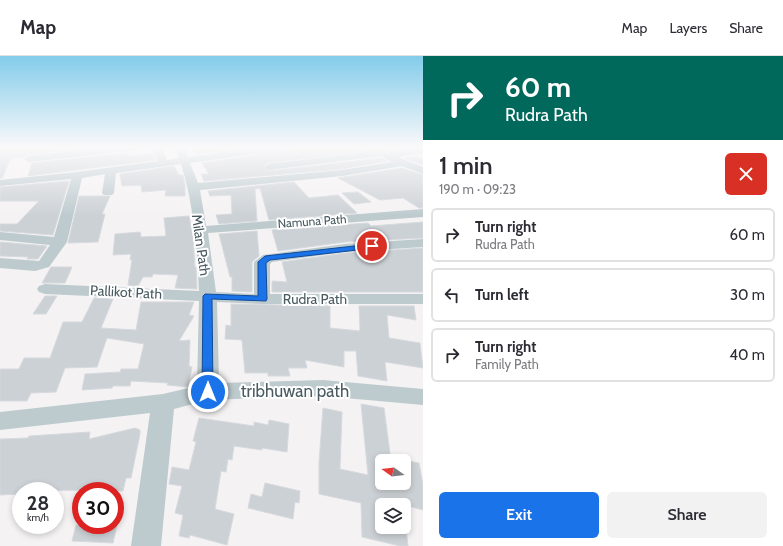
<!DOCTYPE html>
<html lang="en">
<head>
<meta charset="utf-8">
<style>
	body { margin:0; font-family:Cabin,sans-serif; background:#f2f2f3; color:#2b2b33; height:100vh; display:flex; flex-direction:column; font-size:15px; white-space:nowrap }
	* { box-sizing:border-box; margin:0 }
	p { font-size:13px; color:#7c7c81 }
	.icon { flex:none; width:22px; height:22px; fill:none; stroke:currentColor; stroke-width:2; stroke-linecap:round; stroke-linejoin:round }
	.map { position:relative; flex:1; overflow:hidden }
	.sheet { display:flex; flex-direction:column; background:#fff; width:360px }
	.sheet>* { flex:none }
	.hud { background:#00695c; color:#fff; overflow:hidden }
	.needle { width:26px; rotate:284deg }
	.tools { position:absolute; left:375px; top:398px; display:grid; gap:8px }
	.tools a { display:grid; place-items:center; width:36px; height:36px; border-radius:6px; background:#fff; box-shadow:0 2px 6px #0003; font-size:20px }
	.speed { position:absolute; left:12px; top:426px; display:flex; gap:8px; font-size:20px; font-weight:700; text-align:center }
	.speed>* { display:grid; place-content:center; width:52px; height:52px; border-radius:50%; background:#fff; box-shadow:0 2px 6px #0003; line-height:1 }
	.speed small { font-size:10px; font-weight:400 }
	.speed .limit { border:6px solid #d22; background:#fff; color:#111 }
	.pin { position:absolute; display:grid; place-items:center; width:34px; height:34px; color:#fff; margin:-17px; border:2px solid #fff; border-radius:50%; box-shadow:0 1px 4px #0007 }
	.me { position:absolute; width:44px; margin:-22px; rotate:0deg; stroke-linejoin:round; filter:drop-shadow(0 0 3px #0008) }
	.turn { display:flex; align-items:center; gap:14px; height:84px; padding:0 16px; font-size:18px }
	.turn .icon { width:52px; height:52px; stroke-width:2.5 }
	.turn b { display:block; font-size:28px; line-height:34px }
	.round { display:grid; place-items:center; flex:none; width:42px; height:42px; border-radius:6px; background:#f2f2f3 }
	.headline { display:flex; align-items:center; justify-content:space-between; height:68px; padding:0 16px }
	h1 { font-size:24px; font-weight:600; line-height:30px }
	.cta { display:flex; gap:8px; margin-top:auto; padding:8px 16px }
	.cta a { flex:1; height:46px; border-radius:6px; background:#1a73e8; color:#fff; font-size:16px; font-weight:600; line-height:46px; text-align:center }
	.cta a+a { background:#f2f2f3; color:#2b2b33 }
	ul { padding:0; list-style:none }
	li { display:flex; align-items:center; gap:12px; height:54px; margin:0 8px 6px; padding:0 8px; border:2px solid #e1e1e2; border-radius:6px }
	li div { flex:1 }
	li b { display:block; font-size:15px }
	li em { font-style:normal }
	header { display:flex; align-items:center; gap:24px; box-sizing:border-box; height:56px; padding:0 20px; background:#fff; border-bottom:1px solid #e1e1e2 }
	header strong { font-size:19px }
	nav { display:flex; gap:22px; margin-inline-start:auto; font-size:14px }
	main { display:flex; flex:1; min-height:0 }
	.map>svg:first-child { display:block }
	.building { fill:#ccd1d5; stroke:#d6dade }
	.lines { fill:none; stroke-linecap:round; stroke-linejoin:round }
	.minor { fill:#bdcbcf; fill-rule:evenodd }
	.route { fill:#1a73e8; stroke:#114b97 }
	.labels { text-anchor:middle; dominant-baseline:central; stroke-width:4; stroke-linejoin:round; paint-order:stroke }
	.far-street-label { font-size:12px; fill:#495b61; stroke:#fff }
	.street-label { font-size:14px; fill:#495b61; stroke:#fff }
	.near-street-label { font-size:17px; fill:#495b61; stroke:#fff }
</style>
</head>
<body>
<header>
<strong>Map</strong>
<nav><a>Map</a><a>Layers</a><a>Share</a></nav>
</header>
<main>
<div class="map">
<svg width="423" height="490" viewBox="0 0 423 490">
	<rect width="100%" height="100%" fill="#f5f2f3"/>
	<path class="building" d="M0,91l40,1 56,-1 -67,8 -4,2 -14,1 -9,20h-2z
		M193,91h57l-53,7z
		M311,91h84l5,2 -13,2 -5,-2 -113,14 -6,3 6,5 112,-13 6,3 -45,8 -138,12 -3,-7h8l-7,-11z
		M127,97l1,3 24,-3 4,7 -128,16 4,-13z
		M415,100l8,3v6l-19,-7z
		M174,110l5,9h4l2,10v11h-20l1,-6 -24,2 -1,-7 -19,1 -2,-12z
		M402,112l21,7v33h-4l-16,-10 -23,2 -42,-22z
		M69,125l-16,54 -53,-4v-7h17l22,-23h-39v-14z
		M294,126l15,16 29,-3 19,18 -88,7 -9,-32 -5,1 2,32 -38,3 -3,-9 16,-1 -1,-19 -21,1 -2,-5z
		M358,136l13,10 -17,2 -12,-11z
		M79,140h31l-8,18h3l-7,28 -30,1z
		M189,160l4,21 2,30h1l1,22 -22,-1 3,-13 -25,-1 -1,3h-9l-5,9 -10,-1 4,-25h-2l1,-6 -18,1 2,-21 25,-2 1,5 25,-1 -2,-18z
		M423,166v16l-78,4 -67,9 -6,-21 96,-7 3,3z
		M257,175l2,25 -7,6v30l-20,-1v-14h-2l-11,-43z
		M0,186l47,4 -9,13h-11l1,-2 -28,-1z
		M423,192v44h-151v-11l15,1 -5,-20 63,-9z
		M51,211h21l-7,16h-23z
		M45,240h12l-11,18h-13z
		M94,242l19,1 -12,29 35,2 5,-28h53l-5,13 5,1 -15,25 11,-1 -1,26 3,1 -4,20 -21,-2 1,-2 -37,-2 -1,5h-17l-1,2 -30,2 3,-16 35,-2 1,-3h17l6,-25 -37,-6 -10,29 -32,1 -9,24 -25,1 -4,8h-27v-32h19l5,-11h26l13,-36h19z
		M231,248l99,2v22l30,3 -1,-25h55l2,14 -29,-5 2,23 31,5 3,25 -38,-6 2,19 -29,-5 -2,-25h-12v16l-39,-7 2,8h-19l2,8h-22v-3h-23l-3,-33 -17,-1 1,-14 5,1z
		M361,348l23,4 7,53h-9v22h22v-23l15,3 4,22v25l-19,-5h-22v22h24l2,19h-8l-38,-9 -1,-34 -42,-9v-32l4,-54 19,4 -2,57 28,6z
		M199,362l55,8v-4l14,3 1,-5 20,4 -2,28 -25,-4v2l-28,-4 -2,14 -4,-1 -2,13 -5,-1 -6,38 19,5 -7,31 -37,-10 -1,3 -10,-2 4,-21 -8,-2 7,-27 -13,-2 3,-17 17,3 7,-28 -3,-1z
		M135,372l5,2v4l-9,44h-5l-3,13h-38v-1l-64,1v3l-21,1v-56l28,-1 1,-2 61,-4 -1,7z
		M265,427l35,8 -1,12 -4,-1 -2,17 -45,-11 3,-14 11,3z
		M76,469h41l-4,18 -41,-2z"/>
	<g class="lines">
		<path class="minor" d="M111,91h31l-4,3 -109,12 -5,-3 5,-3z
			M151,91h10l6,13 12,-2 -4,-11h10l3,10 74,-10h26l-4,3 -94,13 8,20 144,-13 50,-8 -8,-4 -2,-2 -113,14 -5,-3 5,-3 113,-14 5,3 36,-6v6l-25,4 25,10v7l-21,-8 -60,10 -142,14 6,36 217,-17v8l-215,16 8,59 38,2v-32l9,-7 82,-11 78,-5v8l-78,5 -73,10 -2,2v30h153v10h-161l-45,-2 2,81 104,-3 100,9v16l-100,-9 -115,4 -34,9 -13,137h-30l19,-133 -150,17v-18l163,-18 34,-8 2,-85 -154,-7 -6,-2 -2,-3 2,-3 6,-2 154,7c-2,-42 -5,-86 -18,-127l-65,9 -2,20 -2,2h-8l-2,-2 3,-19 -23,4 -15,64 -18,25 -14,4 -35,-3v-10l39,3 11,-16 -50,-5v-8l54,5 17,-58 -71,7v-6l77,-8 81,-11z"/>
	</g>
	<linearGradient id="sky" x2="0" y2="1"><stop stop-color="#83ccea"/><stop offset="0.57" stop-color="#faf9fa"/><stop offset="1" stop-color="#faf9fa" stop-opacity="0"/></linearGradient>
	<rect width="423" height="160" fill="url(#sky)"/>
	<path class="route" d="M372,188l4,2 -1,2 -105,12 -4,3 1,36 -1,2 -54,-2 1,93 -1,4 -4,1 -4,-1 -2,-4 1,-96 2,-2 53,2v-34l7,-6z"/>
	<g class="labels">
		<g class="far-street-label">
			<text transform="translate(312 165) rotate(-4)">Namuna Path</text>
		</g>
		<g class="street-label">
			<text transform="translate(201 189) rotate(82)">Milan Path</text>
			<text transform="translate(126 236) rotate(3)">Pallikot Path</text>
			<text x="315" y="243">Rudra Path</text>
		</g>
		<g class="near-street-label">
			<text x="295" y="335">tribhuwan path</text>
		</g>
	</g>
</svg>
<div class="tools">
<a><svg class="needle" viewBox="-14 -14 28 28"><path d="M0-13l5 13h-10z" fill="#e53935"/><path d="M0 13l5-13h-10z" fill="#7c7c81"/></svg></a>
<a><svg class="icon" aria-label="layers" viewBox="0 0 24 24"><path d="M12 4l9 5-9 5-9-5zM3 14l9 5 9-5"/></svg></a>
</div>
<div class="speed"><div>28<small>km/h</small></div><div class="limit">30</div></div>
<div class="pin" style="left:372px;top:190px;background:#d93025"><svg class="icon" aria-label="arrive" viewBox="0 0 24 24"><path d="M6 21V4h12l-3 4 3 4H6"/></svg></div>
<svg class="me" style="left:208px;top:336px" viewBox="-20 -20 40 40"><circle r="17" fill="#1a73e8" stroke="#fff" stroke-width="3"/><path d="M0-11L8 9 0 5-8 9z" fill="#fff"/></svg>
</div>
<section class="sheet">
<div class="hud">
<div class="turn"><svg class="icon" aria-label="right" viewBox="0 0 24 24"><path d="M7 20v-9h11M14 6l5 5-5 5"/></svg><div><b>60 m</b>Rudra Path</div></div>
</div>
<div class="headline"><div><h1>1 min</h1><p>190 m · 09:23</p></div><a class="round" style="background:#d93025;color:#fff"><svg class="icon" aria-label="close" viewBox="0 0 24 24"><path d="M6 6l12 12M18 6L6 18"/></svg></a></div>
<ul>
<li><svg class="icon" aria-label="right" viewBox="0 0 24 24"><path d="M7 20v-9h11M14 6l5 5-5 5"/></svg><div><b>Turn right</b><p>Rudra Path</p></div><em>60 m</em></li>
<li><svg class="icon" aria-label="left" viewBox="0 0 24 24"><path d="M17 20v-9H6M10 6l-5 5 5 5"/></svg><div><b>Turn left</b></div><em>30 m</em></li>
<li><svg class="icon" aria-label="right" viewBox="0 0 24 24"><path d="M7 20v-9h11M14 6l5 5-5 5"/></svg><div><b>Turn right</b><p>Family Path</p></div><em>40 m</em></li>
</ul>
<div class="cta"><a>Exit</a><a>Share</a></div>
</section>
</main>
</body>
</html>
